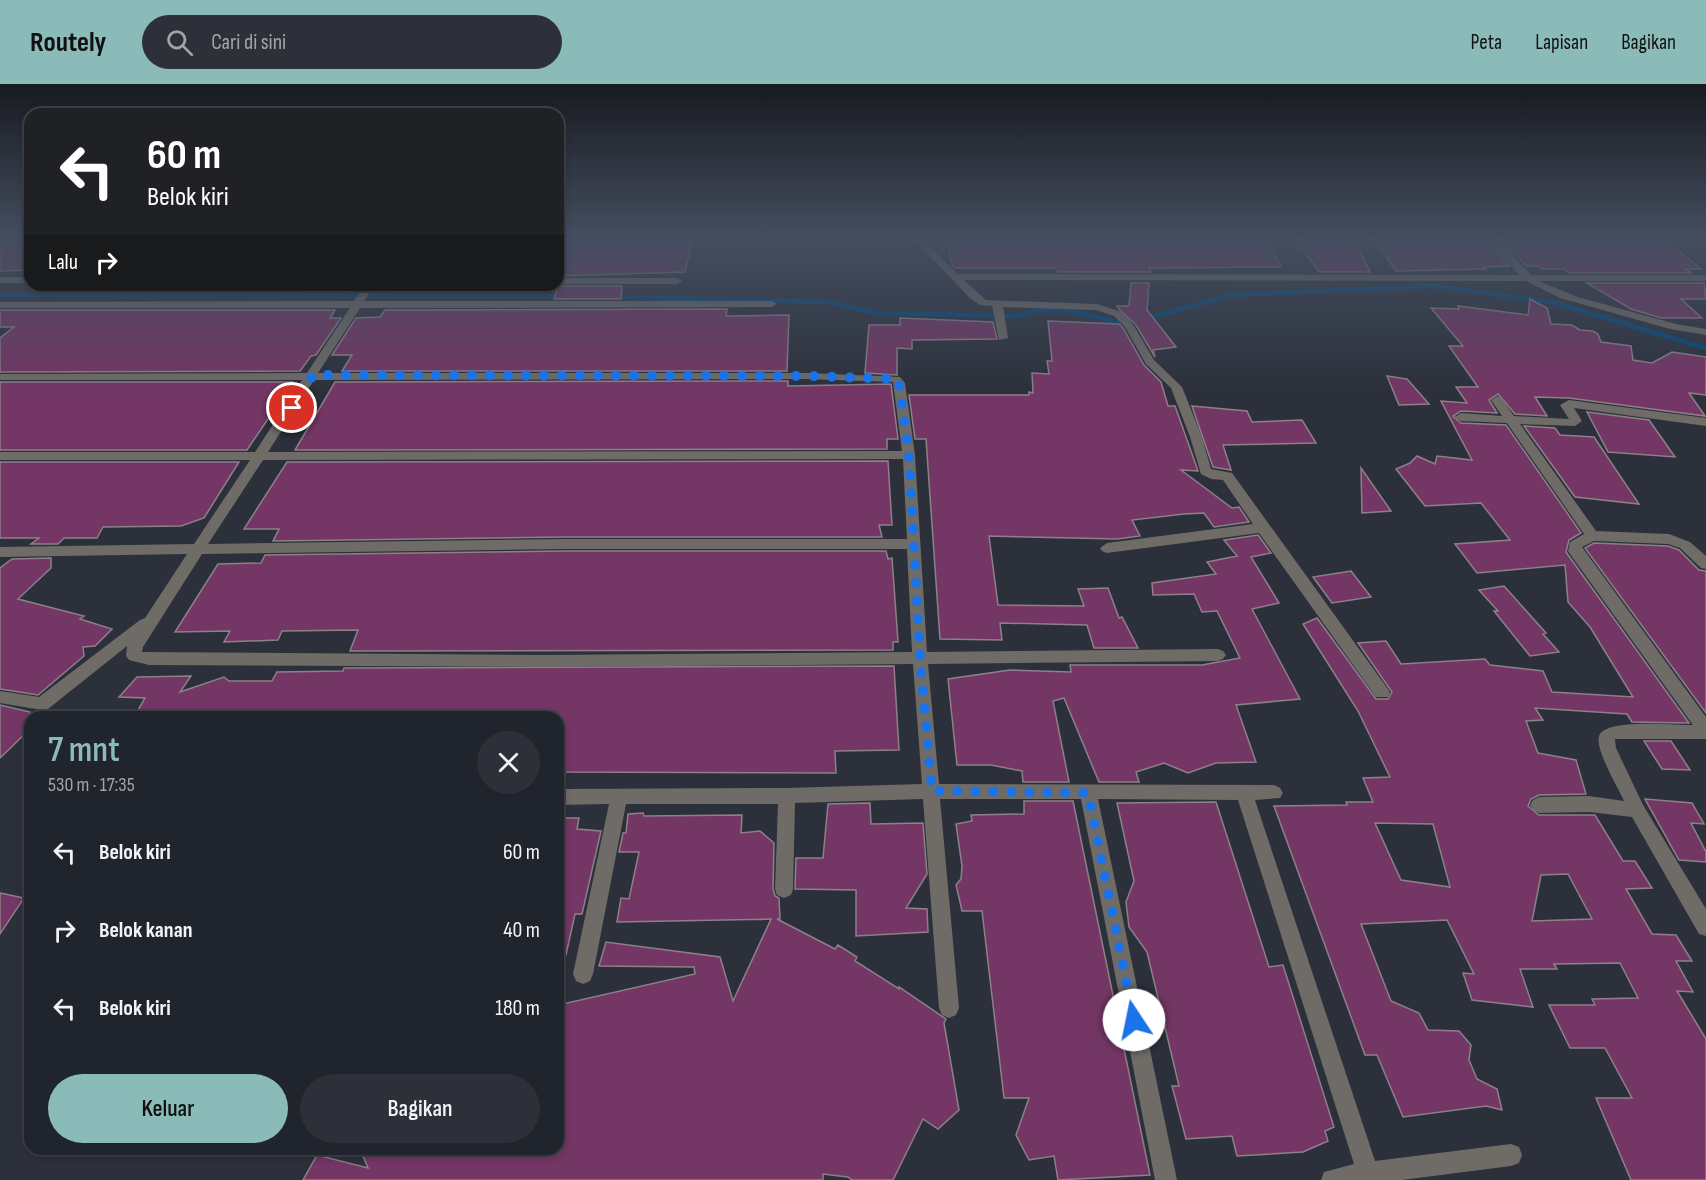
<!DOCTYPE html>
<html lang="id">
<head>
<meta charset="utf-8">
<style>
	body { margin:0; font-family:"Sofia Sans Condensed",sans-serif; background:#2d3038; color:#f1f3f6; height:100vh; display:flex; flex-direction:column; font-size:22px; white-space:nowrap }
	* { box-sizing:border-box; margin:0 }
	p { font-size:20px; color:#a2a4a9 }
	.icon { flex:none; width:33px; height:33px; fill:none; stroke:currentColor; stroke-width:2; stroke-linecap:round; stroke-linejoin:round }
	.map { position:relative; flex:1; overflow:hidden }
	.panel { position:absolute; left:24px; top:627px; width:540px; height:444px; display:flex; flex-direction:column; background:#20242c; border-radius:18px; box-shadow:0 3px 9px #0003,0 0 0 2px #3d4148 }
	.panel>* { flex:none }
	.hud { position:absolute; left:24px; top:24px; width:540px; height:183px; border-radius:18px; box-shadow:0 3px 9px #0003,0 0 0 2px #3d4148; background:#202124; color:#fff; overflow:hidden }
	.pin { position:absolute; display:grid; place-items:center; width:51px; height:51px; color:#fff; margin:-26px; border:3px solid #fff; border-radius:50%; box-shadow:0 2px 6px #0007 }
	.me { position:absolute; width:66px; margin:-33px; rotate:349deg; stroke-linejoin:round; filter:drop-shadow(0 0 4px #0008) }
	.turn { display:flex; align-items:center; gap:21px; height:126px; padding:0 24px; font-size:27px }
	.turn .icon { width:78px; height:78px; stroke-width:2.5 }
	.turn b { display:block; font-size:42px; line-height:51px }
	.then { display:flex; align-items:center; height:57px; padding:0 24px; background:#0003; gap:12px; font-size:22px }
	.round { display:grid; place-items:center; flex:none; width:63px; height:63px; border-radius:32px; background:#2d3038 }
	.overview { display:flex; align-items:center; justify-content:space-between; height:102px; padding:0 24px }
	h1 { font-size:36px; font-weight:600; line-height:45px; color:#8bbbb9 }
	.primary-button { display:flex; gap:12px; margin-top:auto; padding:12px 24px }
	.primary-button a { flex:1; height:69px; border-radius:36px; background:#8bbbb9; color:#111; font-size:24px; font-weight:600; line-height:69px; text-align:center }
	.primary-button a+a { background:#2d3038; color:#f1f3f6 }
	ul { padding:0; list-style:none }
	li { display:flex; align-items:center; gap:18px; height:78px; padding:0 24px }
	li div { flex:1 }
	li b { display:block; font-size:22px }
	li em { font-style:normal }
	header { display:flex; align-items:center; gap:36px; box-sizing:border-box; height:84px; padding:0 30px; background:#8bbbb9; color:#111 }
	header strong { font-size:28px }
	nav { display:flex; gap:33px; margin-inline-start:auto; font-size:21px }
	.search { width:420px; height:54px; background:#2d3038; display:flex; align-items:center; gap:15px; box-sizing:border-box; padding:0 21px; border-radius:33px; color:#a2a4a9; font-size:22px }
	.map>svg:first-child { display:block }
	.lines { fill:none; stroke-linecap:round; stroke-linejoin:round }
	.stream { stroke:#01487c; stroke-width:4.5 }
	.building { fill:#743665; stroke:#8d8089; stroke-width:1.5; fill-rule:evenodd }
	.minor { fill:#6f6b66; fill-rule:evenodd }
	.route { stroke:#1a73e8; stroke-width:10; stroke-dasharray:0 18 }
</style>
</head>
<body>
<header>
<strong>Routely</strong>
<div class="search"><svg class="icon" aria-label="search" viewBox="0 0 24 24"><circle cx="10" cy="10" r="6"/><path d="M15 15l6 6"/></svg>Cari di sini</div>
<nav><a>Peta</a><a>Lapisan</a><a>Bagikan</a></nav>
</header>
<div class="map">
<svg width="1706" height="1096" viewBox="0 0 1706 1096">
	<rect width="100%" height="100%" fill="#2b303b"/>
	<g class="lines">
		<path class="stream" d="M0,211l564,1
			M614,213l214,5 47,11 141,3 23,-6 31,1 51,12 32,-6 77,-22 204,-9 122,17 150,45"/>
	</g>
	<path class="building" d="M558,155h32v3h102l-7,30 -127,4z
		M947,155h320l14,28 -131,1v4h-92l-3,-4h-100l-3,-3z
		M1296,155h59l15,33h-51z
		M1374,155h113l22,27 -25,1 2,2 -90,2z
		M1502,155h162l37,30h-15l5,4h-121l-6,-4h-22l-3,-3h-13z
		M15,156h15v30l-30,1v-21z
		M1131,199h18l-2,27 29,37 -23,3 2,7 -19,-32 -17,-16 -2,-3h12z
		M1587,199h117l2,16h-25l21,19h-41l-30,-9z
		M558,202h64l-1,13h-67z
		M1530,215l17,9 4,16 21,1 8,5 13,1 5,3 3,8 30,4 2,14 19,3 20,-11 34,5v38l-17,-2 16,23 -136,-18 -34,-1 12,19 -32,-2 -17,-20 -9,6 8,13 -36,-2 -8,5 8,7 45,2 75,108 -12,7 -3,12 123,171 -57,-1 -5,-8 -92,-6 8,12 -17,1 12,32 38,7 10,34 -47,1 -8,4 -3,7 11,9h56l28,46h12l17,27 -26,1 26,45 24,1 16,26h-16l17,31 -16,-1 29,48v141h-75l-35,-82h36l-27,-50h-35l-21,-43h46l-3,-6 46,-1 -18,-35 -66,1 3,5h-37l13,38 -61,-7 -9,-27 11,1 -27,-54 -86,4 30,77 28,12 9,17 31,1 12,14 -2,15 8,19 20,10 5,21 -16,-4 -83,11 -26,-62h-12l-91,-249 73,-1 -1,-3h27l-10,-24 27,-1 -32,-66 -55,-87 14,-6 59,81h12l4,-7 -34,-49 28,-2 15,23 84,-5 5,6 53,6 9,21 81,5 -43,-70 -22,-25 -3,-37 -88,8 -22,-29 55,-4 -29,-37 -56,3 -29,-37 14,-6 7,-7 18,8 2,-8 35,4 -31,-59 26,2 -11,-16h22l-29,-41h14l-32,-38 28,1 -1,-3 70,9zM1375,739l58,1 17,63 -49,-7zM1568,790l24,45 -60,2 9,-46z
		M727,225l-1,7 63,-1 -2,56h-445l10,-16h-20l24,-37 24,-1 5,-7z
		M0,226h335l-5,8h11l-25,37 -5,1 -11,15 -300,1v-34l14,-11h-14z
		M900,234l93,4 4,17 -85,1v9l-15,-1v27l-32,-2 4,-48h31z
		M1048,237l71,3 4,4 21,37 17,17 7,24h7l23,65 -17,-1 51,38 7,-1 10,15 -35,5 -10,-14 -20,1 -52,6 8,16 -23,3 -128,-3 9,69 86,1 -6,-17 30,-1 11,30 3,-1 16,31h-44l-7,-23 -87,-2 2,17 -62,-1 -14,-200h-11l-6,-44h120v-3l4,1 -1,-20 17,1 -2,-13h5z
		M1387,292l20,3 22,25 -30,1z
		M788,297v5l103,-2 7,55h-11v10l-592,1 40,-68z
		M0,298h293l-46,68h-247z
		M1192,322l55,5 5,11 50,-2 14,23 -93,2 8,25 -18,-3z
		M1587,328l62,8 26,37 -67,-5z
		M1524,342l31,2 5,7 34,2 45,67 -64,-7z
		M888,377l4,64h-13l3,12h-316l-293,4 6,-12h-35l43,-67z
		M0,378h239l-35,56 -23,8 -78,1 -6,11h-33l-6,6h-27l8,-6h-39z
		M1361,384l30,43 -29,2z
		M1258,451l13,18 -20,4 28,46 -27,6 48,90 -64,6 20,57 -40,1 -28,10 -24,-10 -28,9 3,10h-40l-35,-84 -11,3 16,81h-46l-1,-11 -31,-6h-34l-9,-86 62,-9 61,2 -1,-7h132l38,-7 -23,-47 -15,1 -8,-18 -41,1 -1,-12 64,-9 -9,-12 30,-6 -13,-16z
		M1594,459l74,3 11,4 20,20 7,1v142l-121,-165z
		M566,467h320l2,8 4,-1 6,84h-5v8l-543,1 8,-21 -76,1 -4,9 -54,2 6,-11 -55,1 43,-68 43,-1 4,-8z
		M51,474v10l-33,31 66,17 -4,3 32,10 -17,17 -12,1 1,9 -46,39 -38,-6v-121l12,-9z
		M1351,487l20,26 -39,6 -19,-26z
		M1504,502l42,47 -3,1 16,18 -29,4 -36,-45h4l-19,-21z
		M894,582l5,84 -64,1 1,22 -277,-1 6,-19h-7v-36h-424l11,-19 -26,-1 18,-20 54,-1 -11,16 44,-15 5,4h43l5,-9 66,-1 1,-3z
		M0,621l30,7v17l-30,29z
		M1644,657h27l19,29 -28,-1z
		M1645,715l47,4 12,21 -13,-1 15,29v10l-27,-2z
		M1024,717h49l77,374 -92,5 -4,-24 -25,4 -13,-25 13,-37h-25l-22,-187h-20l-6,-26 5,-6 1,-13 -6,-42 16,-3 -1,-6 53,-1z
		M1216,718l53,165 14,-2 51,162 -9,4 3,10 -25,11 -66,4 -5,-20 -46,3 -14,-53h7l-32,-134 -18,-25 -3,-25 8,-21 -17,-78z
		M870,719l1,21 52,-1 4,51 -21,34 21,1 1,23 -72,4v-46l-61,-1 1,-31h27l5,-54z
		M643,729l1,3 98,-1 -1,18 19,-2 14,12 -1,46 2,7 4,2 1,21h-3l58,30 3,-4 19,12 -2,4 44,28v-2l47,32 -2,4 15,87 -21,19 -15,-10 -30,61h-41l-4,-3 -25,-3v6h-520l14,-25 51,13 -8,-19h198v-144l137,-31 -1,-7 -95,-1 7,-24 114,15 13,44 38,-82 -154,3 4,-24 8,1 10,-47h-20l4,-19h3l2,-19z
		M558,734h21l-2,11 24,2 -19,83h-7l-9,41 -8,-1z
		M0,809l24,5 -24,36z"/>
	<g class="lines">
		<path class="minor" d="M2,155h11l-13,8z
			M913,155h9l36,35 561,1 -30,-36h10l32,36h175v6h-167l39,16 98,27 30,5v6l-36,-6 -110,-31 -34,-17 -562,-1 22,20 111,4 25,8 12,14 20,34 28,27 20,50 9,32 21,4 156,216 2,4 -2,4h-12l-117,-164 -152,20 -5,-2 -2,-3 7,-5 146,-19 -30,-44 -12,-1 -10,-5 -11,-37 -19,-49 -25,-24 -21,-37 -11,-11 -18,-6 -93,-3 5,31 -9,2 -7,-34 -12,-1 -10,-7z
			M0,193h30v6h-30z
			M558,194h119l5,3 -5,3h-119z
			M365,201h10l-11,16h408l5,3 -5,3 -412,1 -42,65h490l92,4 5,6 10,72 12,197 291,-3 5,2 3,4 -3,4 -5,2 -290,3 11,120 335,1 6,3 3,5 -3,5 -25,2 120,361 136,-17 8,3 3,8 -3,8 -8,3 -109,14h-81l3,-8 30,-8 -116,-364 -140,-1 79,381h-22l-74,-381h-141l19,209 -3,7 -7,3 -7,-3 -3,-7 -16,-209 -128,4 -2,86 -2,6 -7,3 -7,-3 -2,-6 3,-85h-152l-33,170 -3,7 -7,3 -7,-3 -3,-7 36,-170 -51,1v-16l229,-1 135,-4 -9,-120 -370,3 -394,-2 -20,-5 -3,-4 1,-10 -79,63 -6,1 -42,-7v-12l39,6 101,-77 5,-2 42,-64 -187,3v-10l194,-3 56,-84h-250v-8h255l47,-72h-302v-6l307,-1 43,-65h-350v-6l354,-1zM808,295l85,3 9,69 -634,1 46,-72zM903,375l4,80h-341l-358,5 55,-84zM566,465h341l5,103 -369,3 -401,-3 1,-5 59,-93z
			M1497,312l4,2 13,18 55,3 -9,-14 9,-5 137,18v8l-132,-18 8,13 -7,5 -55,-2 76,107 73,3 21,8 16,14v13l-5,-1 -21,-20 -12,-4 -74,-3 -12,6 124,170v22h-91l1,9 27,57 63,104v27l-7,-2 -67,-117 -43,-5 -50,1 -6,-3 -3,-5 3,-5 6,-3 50,-1 35,5c-6,-14 -29,-51 -25,-65 5,-18 77,-11 94,-11l-123,-171 -2,-3 2,-9 14,-8 -77,-111 -46,-2 -6,-4 6,-4 41,3 -11,-16z"/>
	</g>
	<linearGradient id="sky" x2="0" y2="1"><stop stop-color="#181a20"/><stop offset="0.5" stop-color="#444e60"/><stop offset="1" stop-color="#444e60" stop-opacity="0"/></linearGradient>
	<rect width="1706" height="308" fill="url(#sky)"/>
	<g class="lines">
		<path class="route" d="M292,324l21,-33 495,1 88,3 3,4 10,72 11,203 12,133 156,2 46,227"/>
	</g>
</svg>
<div class="pin" style="left:292px;top:324px;background:#d93025"><svg class="icon" aria-label="arrive" viewBox="0 0 24 24"><path d="M6 21V4h12l-3 4 3 4H6"/></svg></div>
<svg class="me" style="left:1134px;top:936px" viewBox="-20 -20 40 40"><circle r="19" fill="#fff"/><path d="M0-13L10 11 0 6-10 11z" fill="#1a73e8"/></svg>
<div class="hud">
<div class="turn"><svg class="icon" aria-label="left" viewBox="0 0 24 24"><path d="M17 20v-9H6M10 6l-5 5 5 5"/></svg><div><b>60 m</b>Belok kiri</div></div>
<div class="then">Lalu<svg class="icon" aria-label="right" viewBox="0 0 24 24"><path d="M7 20v-9h11M14 6l5 5-5 5"/></svg></div>
</div>
<section class="panel">
<div class="overview"><div><h1>7 mnt</h1><p>530 m · 17:35</p></div><a class="round"><svg class="icon" aria-label="close" viewBox="0 0 24 24"><path d="M6 6l12 12M18 6L6 18"/></svg></a></div>
<ul>
<li><svg class="icon" aria-label="left" viewBox="0 0 24 24"><path d="M17 20v-9H6M10 6l-5 5 5 5"/></svg><div><b>Belok kiri</b></div><em>60 m</em></li>
<li><svg class="icon" aria-label="right" viewBox="0 0 24 24"><path d="M7 20v-9h11M14 6l5 5-5 5"/></svg><div><b>Belok kanan</b></div><em>40 m</em></li>
<li><svg class="icon" aria-label="left" viewBox="0 0 24 24"><path d="M17 20v-9H6M10 6l-5 5 5 5"/></svg><div><b>Belok kiri</b></div><em>180 m</em></li>
</ul>
<div class="primary-button"><a>Keluar</a><a>Bagikan</a></div>
</section>
</div>
</body>
</html>
